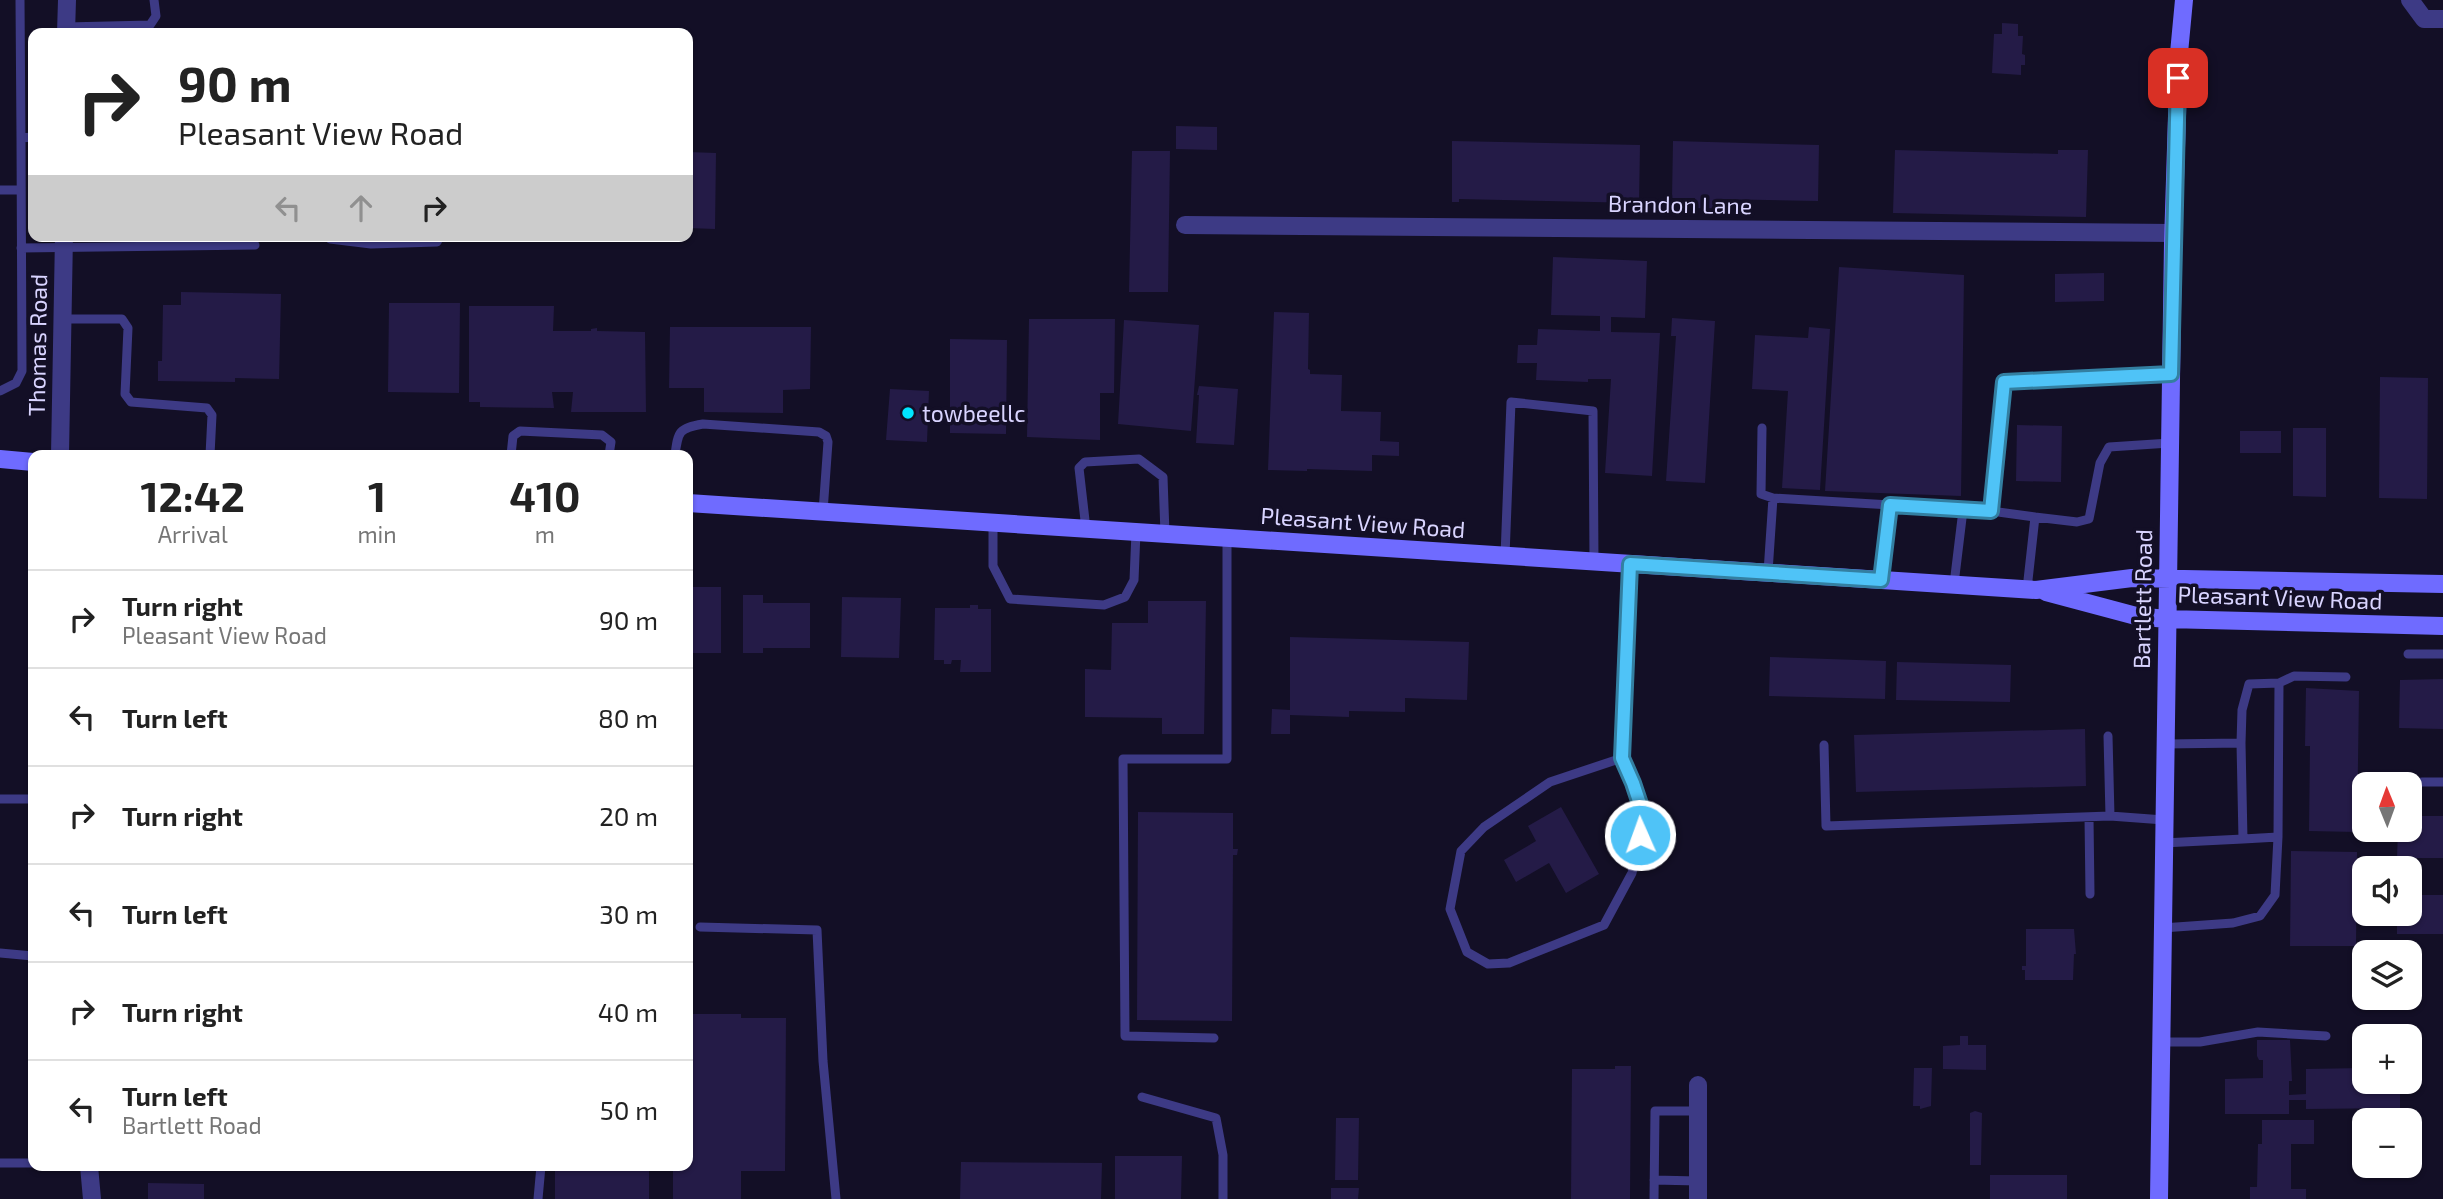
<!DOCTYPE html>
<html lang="en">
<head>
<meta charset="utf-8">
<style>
	body { margin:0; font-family:"Exo 2",sans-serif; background:#f2f2f2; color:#222; height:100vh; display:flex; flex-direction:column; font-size:26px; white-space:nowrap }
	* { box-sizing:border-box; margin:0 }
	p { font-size:23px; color:#767676 }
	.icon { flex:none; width:38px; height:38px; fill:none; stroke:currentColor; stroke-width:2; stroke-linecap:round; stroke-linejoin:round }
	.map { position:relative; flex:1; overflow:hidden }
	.side { position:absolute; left:28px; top:450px; width:665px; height:721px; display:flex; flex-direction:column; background:#fff; border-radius:14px; box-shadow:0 2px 5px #0004 }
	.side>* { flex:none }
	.banner { position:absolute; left:28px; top:28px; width:665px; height:214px; border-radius:14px; box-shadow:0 2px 5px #0004; background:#fff; color:#222; overflow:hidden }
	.needle { width:46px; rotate:359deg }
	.buttons { position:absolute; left:2352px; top:772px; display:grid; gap:14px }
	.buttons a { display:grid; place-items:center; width:70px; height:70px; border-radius:14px; background:#fff; box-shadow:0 2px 5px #0004; font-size:35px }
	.pin { position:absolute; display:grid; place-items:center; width:60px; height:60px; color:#fff; margin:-30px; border-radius:14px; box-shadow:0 4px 10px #0006 }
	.me { position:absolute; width:77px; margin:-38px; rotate:358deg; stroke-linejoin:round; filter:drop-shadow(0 0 5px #0008) }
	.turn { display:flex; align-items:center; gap:24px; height:147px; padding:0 35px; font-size:32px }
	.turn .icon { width:91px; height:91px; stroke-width:2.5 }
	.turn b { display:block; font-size:49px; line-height:60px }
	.lanes { display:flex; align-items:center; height:66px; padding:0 35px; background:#0003; justify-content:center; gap:35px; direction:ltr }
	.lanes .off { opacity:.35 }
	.eta { display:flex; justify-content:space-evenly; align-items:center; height:119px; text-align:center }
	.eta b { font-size:42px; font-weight:700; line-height:49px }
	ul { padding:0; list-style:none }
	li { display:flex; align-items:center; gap:21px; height:98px; padding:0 35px; border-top:2px solid #e0e0e0 }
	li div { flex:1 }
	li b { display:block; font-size:26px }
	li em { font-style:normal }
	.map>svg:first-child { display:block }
	.building { fill:#241b47 }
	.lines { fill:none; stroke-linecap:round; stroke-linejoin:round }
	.service { stroke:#3d3a85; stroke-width:9 }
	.minor { stroke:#3d3a85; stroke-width:18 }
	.tertiary { stroke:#3d3a85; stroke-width:18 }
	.secondary { stroke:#6f6bff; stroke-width:18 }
	.route-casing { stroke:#337fa1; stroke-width:18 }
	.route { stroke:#4fc3f7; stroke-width:12 }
	.poi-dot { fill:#00e5ff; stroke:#130f26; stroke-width:2.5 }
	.labels { text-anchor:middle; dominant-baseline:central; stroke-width:7; stroke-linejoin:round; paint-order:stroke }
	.street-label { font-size:23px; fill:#d9d4ff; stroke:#130f26 }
	.poi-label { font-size:23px; fill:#d9d4ff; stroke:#130f26; text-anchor:start }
</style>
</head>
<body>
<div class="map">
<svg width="2443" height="1199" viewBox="0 0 2443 1199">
	<rect width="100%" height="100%" fill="#130f26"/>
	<path class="building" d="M2002,23l16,1v12h5l-1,18 3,1v10h-4v10l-29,-2 2,-39h8z
		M1176,126l41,1v23l-41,-1z
		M1452,141l188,4 -1,58 -180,-4v3h-7z
		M1673,141l146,4 -1,56 -99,-2v10l-24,-1v-10h-23z
		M1895,150l163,4v-4h30l-2,67 -193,-4z
		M1132,151h38l-2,141h-39z
		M688,152l28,1 -1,76 -27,-1z
		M1553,257l94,4 -2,57 -34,-1v15l49,1 -8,143 -47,-3 6,-94h-23v3l-52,-2 1,-17h-20l1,-18h19l1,-16 62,2v-15l-49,-1z
		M1839,267l125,8 -3,221 -136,-5z
		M2104,273v28l-49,1v-28z
		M181,292l100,2 -2,85 -44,-1v4l-77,-1v-20h4l1,-56h18z
		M389,303h71l-1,90 -71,-1z
		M469,306h85l-1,25h38v-2l6,-1v3l48,1 1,80h-75l2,-20h-21l2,16 -74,-1v-5h-11z
		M1274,312l35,1 -1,56 2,1v4l32,1 -1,36 40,1 -1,29 19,1v14l-27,-1v16l-65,-2v2l-39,-1z
		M1672,318l43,3 -10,162 -39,-2 10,-145h-5z
		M1029,319h86l-1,74h-14v47l-73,-3z
		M1124,320l75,5 -8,106 -73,-7z
		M670,327h141l-1,62 -27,1v23l-79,-1v-24h-35z
		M1809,327l21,2 -10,161 -38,-2 6,-97 -36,-2 3,-54 53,3z
		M950,339l57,1 -1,94 -56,-1z
		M2380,377l48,1 -1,121 -48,-1z
		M1199,386l39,3 -4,56 -38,-2 3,-48h-2z
		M890,389l39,2 -2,51 -41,-2z
		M2017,425l45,1 -1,56 -45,-1z
		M2293,428h33v69l-33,-1z
		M2240,431h41v22h-41z
		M688,587h33v66h-33z
		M743,595h20v8h47v45h-47v5h-20z
		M842,597l59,1 -2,60 -58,-1z
		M1148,601h58l-2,133h-42v-16l-77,-1v-48l26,1 1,-47h36z
		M970,605h8v4h13v63h-31l1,-12h-9l-1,4h-7v-4h-10l1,-52h35z
		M1290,637l179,5 -2,58 -62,-2v14l-56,-1v6l-59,-2v19h-19l1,-25 18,1z
		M1770,657l116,4 -1,38 -116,-3z
		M1897,662l114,3 -1,37 -114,-2z
		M2443,679v50l-44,-1 1,-48z
		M2306,688l53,3 -2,141 -48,-1 1,-85h-5z
		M2085,729l1,57 -230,6 -2,-57z
		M1561,807l38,67 -33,19 -17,-30 -33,19 -12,-22 32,-19 -8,-15z
		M1138,812l95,1v36h5l-1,6h-4l-1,166 -95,-1z
		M2410,816h33v42h-46l1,-28h12z
		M2291,851l66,1 -1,94h-66z
		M2410,895h33v39h-46v-20h13z
		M2026,929h48l2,25h-2l-1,26h-48v-10h-3v-4h4z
		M688,1014h53v4h45l-1,153h-44v28h-68v-33h15z
		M1960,1036h8v9h18v25l-43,-1v-23l17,-1z
		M2257,1040h33l2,41h-3v14l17,-1v-25l58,-1v14h36v26l-94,1v-9h-17v14h-64v-35l38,-1v-18h-4l-2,-4z
		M1615,1066h16l-1,133h-59l1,-130h43z
		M1914,1068h18l-1,38 -11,3v-3h-7z
		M1975,1111l7,2 -1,52h-11v-52z
		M1336,1118h23l-1,62h-23z
		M2262,1120h52v24h-23v45h15v10h-56v-12h7l1,-43h4z
		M1115,1156h67l-1,43h-66z
		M961,1162l141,1 -1,36h-141z
		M622,1166h29v3h-2v30h-94v-30h67z
		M1990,1175h77v24h-77z
		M148,1183l56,1v15h-56z
		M1331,1188h28l-1,11h-27z"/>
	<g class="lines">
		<path class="service" d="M20,0l1,138
			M66,27l84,-2 6,-9 -2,-16
			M0,190h20
			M328,236l2,3 41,5 66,-2 3,-6
			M21,248l234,-3
			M62,319h60l6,9 -3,66 6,8 76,6 5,7 -2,40
			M0,391l16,-8 6,-12 -1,-233 12,-1
			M1762,428l-1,66 12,4 -5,74
			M511,455l2,-19 7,-5 82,4 9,7 -2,13
			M675,455c3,-24 4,-27 28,-31l116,8 7,4 2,6 -5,70
			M1773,498l218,13 13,-129 167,-8
			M1991,511l44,6 -8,72
			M2035,517l42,5 12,-3 11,-56 9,-16 61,-4
			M993,523v43l17,33 94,6 21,-8 9,-17 2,-48
			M1086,529l-7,-61 6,-6 54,-3 24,18 2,57
			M1505,556l6,-154 82,9 1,150
			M1881,580l9,-75
			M1954,584l9,-74
			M2408,654h35
			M2279,683l15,-7 52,1
			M2108,736l2,80
			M2241,743l1,-33 7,-26 30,-1 -1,154 -35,2
			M1824,745l2,81 284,-10 54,4
			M1622,758l-72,24 -66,45 -23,24 -11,58 17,43 21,12 21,-1 95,-38 28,-52 12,-57 -11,-33 -11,-25 8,-194
			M2422,782h21
			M0,799h33
			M2089,818l1,76
			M2163,843l80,-4 -2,-96 -76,1
			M700,927l117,3 6,131 13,138
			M2162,928l71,-5 27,-7 15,-21 3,-58
			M0,953l33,3
			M1214,1038l-89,-2 -2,-277h104v-221
			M2161,1042h39l58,-10 68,4
			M1142,1097l74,21 7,37v44
			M0,1163h33
			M1654,1180l44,1
			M538,1199l3,-33
			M1654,1199l1,-88h43"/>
		<path class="minor" d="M2410,0l14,19h19
			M1185,225l988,8
			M1698,1085v114"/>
		<path class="tertiary" d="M66,33l1,-33
			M60,455l4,-219
			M89,1166l3,33"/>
		<path class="secondary" d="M0,459l33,3
			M688,503l1348,87 96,-12 311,6
			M2046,592l90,24 30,3 277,7
			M2159,1199l14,-956 6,-190 5,-53"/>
	</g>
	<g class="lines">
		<defs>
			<path id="route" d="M1640,835l4,-19 -11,-33 -11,-25 8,-194 251,16 9,-75 101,6 13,-129 167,-8 7,-296"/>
		</defs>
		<use href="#route" class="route-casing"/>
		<use href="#route" class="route"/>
	</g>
	<circle class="poi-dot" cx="908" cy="413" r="7"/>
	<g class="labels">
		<g class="street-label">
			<text transform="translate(1680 204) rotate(1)">Brandon Lane</text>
			<text transform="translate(37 345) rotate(-89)">Thomas Road</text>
			<text transform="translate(1363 522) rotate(4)">Pleasant View Road</text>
			<text transform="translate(2280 597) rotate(2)">Pleasant View Road</text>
			<text transform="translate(2142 599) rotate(-89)">Bartlett Road</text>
		</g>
		<g class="poi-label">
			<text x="922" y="413">towbeellc</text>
		</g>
	</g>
</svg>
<div class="buttons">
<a><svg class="needle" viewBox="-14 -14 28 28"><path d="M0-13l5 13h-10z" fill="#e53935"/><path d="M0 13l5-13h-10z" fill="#767676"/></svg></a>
<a><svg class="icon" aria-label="sound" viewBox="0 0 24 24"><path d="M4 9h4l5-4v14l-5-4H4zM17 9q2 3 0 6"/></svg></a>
<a><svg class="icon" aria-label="layers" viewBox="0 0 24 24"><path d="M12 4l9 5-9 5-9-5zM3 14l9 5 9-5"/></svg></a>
<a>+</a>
<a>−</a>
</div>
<div class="pin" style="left:2178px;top:78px;background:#d93025"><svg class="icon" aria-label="arrive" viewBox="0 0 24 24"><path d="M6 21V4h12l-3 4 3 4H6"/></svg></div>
<svg class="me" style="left:1640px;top:835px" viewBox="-20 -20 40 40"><circle r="17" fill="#4fc3f7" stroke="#fff" stroke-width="3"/><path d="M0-11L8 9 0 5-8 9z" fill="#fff"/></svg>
<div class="banner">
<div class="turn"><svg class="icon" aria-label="right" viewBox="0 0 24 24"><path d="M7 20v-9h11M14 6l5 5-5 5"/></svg><div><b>90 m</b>Pleasant View Road</div></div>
<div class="lanes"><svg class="icon off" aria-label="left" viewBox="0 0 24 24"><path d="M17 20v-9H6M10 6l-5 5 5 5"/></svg><svg class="icon off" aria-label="ahead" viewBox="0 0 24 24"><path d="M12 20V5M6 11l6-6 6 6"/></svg><svg class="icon" aria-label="right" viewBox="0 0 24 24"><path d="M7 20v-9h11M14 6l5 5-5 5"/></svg></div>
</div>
<section class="side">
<div class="eta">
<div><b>12:42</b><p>Arrival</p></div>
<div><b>1</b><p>min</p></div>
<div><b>410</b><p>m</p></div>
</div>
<ul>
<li><svg class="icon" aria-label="right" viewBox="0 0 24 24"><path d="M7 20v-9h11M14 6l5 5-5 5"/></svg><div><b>Turn right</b><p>Pleasant View Road</p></div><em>90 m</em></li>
<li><svg class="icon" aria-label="left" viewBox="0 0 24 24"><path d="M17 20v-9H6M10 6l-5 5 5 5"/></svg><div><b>Turn left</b></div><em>80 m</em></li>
<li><svg class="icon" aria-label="right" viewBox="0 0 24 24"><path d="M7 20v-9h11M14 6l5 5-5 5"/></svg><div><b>Turn right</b></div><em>20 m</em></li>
<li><svg class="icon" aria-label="left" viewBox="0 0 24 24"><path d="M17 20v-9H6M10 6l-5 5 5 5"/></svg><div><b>Turn left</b></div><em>30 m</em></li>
<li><svg class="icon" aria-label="right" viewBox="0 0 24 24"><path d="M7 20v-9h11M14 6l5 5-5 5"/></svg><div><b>Turn right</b></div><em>40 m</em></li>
<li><svg class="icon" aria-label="left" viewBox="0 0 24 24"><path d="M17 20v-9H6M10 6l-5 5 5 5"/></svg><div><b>Turn left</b><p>Bartlett Road</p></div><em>50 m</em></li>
</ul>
</section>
</div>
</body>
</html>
